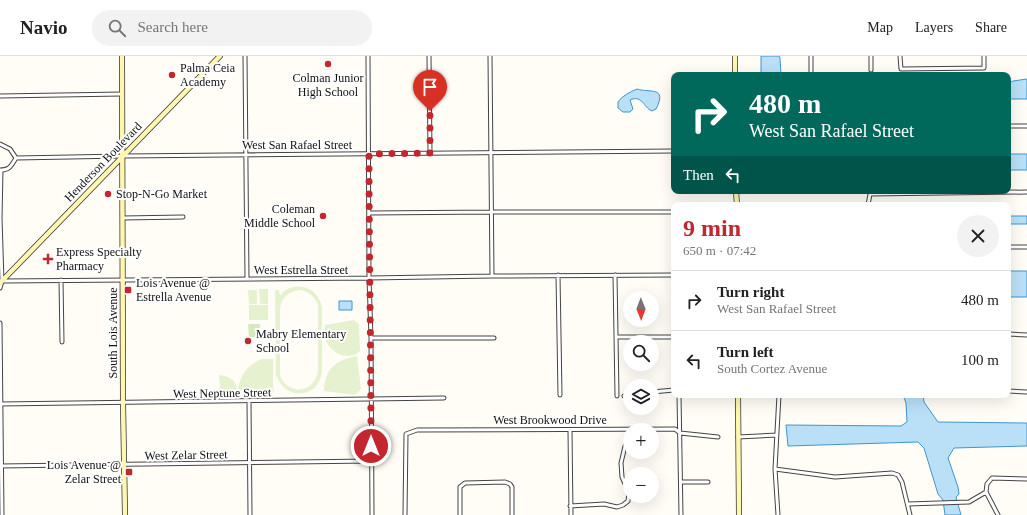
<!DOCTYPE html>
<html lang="en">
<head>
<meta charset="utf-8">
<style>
	body { margin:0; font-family:"Times New Roman",serif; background:#f2f2f2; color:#202124; height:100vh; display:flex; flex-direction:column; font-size:15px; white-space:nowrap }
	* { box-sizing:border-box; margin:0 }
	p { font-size:13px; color:#757577 }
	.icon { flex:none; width:22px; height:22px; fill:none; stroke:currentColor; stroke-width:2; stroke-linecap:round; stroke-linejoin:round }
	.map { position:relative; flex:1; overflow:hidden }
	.details { position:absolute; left:671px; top:146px; width:340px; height:196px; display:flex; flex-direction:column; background:#fff; border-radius:8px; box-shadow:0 4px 16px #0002 }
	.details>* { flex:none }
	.hud { position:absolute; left:671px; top:16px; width:340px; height:122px; border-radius:8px; box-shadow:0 4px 16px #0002; background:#00695c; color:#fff; overflow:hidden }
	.needle { width:26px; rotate:179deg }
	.controls { position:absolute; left:623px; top:235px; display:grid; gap:8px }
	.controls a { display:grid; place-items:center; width:36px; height:36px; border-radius:50%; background:#fff; box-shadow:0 4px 16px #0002; font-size:20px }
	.pin { position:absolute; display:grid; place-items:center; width:34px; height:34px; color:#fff; margin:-41px -17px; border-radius:50% 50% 50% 0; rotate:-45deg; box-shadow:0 0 4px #0007 }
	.pin .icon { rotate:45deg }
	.me { position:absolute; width:44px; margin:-22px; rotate:0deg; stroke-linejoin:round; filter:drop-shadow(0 0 3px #0008) }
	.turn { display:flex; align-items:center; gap:14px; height:84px; padding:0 12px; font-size:18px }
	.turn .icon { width:52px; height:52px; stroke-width:2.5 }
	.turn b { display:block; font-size:28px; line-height:34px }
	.then { display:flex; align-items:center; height:38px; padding:0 12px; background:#0003; gap:8px; font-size:15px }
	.round { display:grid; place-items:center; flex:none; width:42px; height:42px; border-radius:21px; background:#f2f2f2 }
	.headline { display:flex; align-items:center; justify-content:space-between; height:68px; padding:0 12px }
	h1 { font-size:24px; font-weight:700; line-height:30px; color:#c4262e }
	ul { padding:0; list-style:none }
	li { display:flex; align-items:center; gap:12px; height:60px; padding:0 12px; border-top:1px solid #e0e0e0 }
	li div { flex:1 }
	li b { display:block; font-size:15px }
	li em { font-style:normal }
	header { display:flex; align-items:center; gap:24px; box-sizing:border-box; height:56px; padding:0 20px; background:#fff; border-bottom:1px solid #e0e0e0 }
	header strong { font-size:19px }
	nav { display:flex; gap:22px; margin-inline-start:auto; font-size:14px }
	.search { width:280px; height:36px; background:#f2f2f2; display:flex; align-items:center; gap:10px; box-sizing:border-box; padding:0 14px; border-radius:22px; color:#757577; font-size:15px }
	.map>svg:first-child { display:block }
	.green { fill:#d5ebbd }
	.pitch { fill:#e6f2cf; fill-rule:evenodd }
	.water { fill:#b9e0f7; stroke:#3f96cf }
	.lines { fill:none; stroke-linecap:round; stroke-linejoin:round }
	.street-casing { stroke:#444; stroke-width:5 }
	.secondary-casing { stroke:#333; stroke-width:6 }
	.street { stroke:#fff; stroke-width:3 }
	.secondary { stroke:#fff6b0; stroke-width:4.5 }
	.route { stroke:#c4262e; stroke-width:7; stroke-dasharray:0 12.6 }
	.poi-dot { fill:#c4262e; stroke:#fff; stroke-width:1.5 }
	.labels { text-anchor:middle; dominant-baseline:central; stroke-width:4; stroke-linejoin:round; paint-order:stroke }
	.poi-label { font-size:12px; fill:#111; stroke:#fff; text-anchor:start }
	.street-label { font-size:12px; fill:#111; stroke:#fff }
</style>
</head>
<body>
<header>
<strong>Navio</strong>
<div class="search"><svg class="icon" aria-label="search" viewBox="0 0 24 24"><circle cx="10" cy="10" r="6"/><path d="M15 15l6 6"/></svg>Search here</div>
<nav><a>Map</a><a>Layers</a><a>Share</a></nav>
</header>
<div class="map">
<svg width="1027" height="459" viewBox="0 0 1027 459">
	<rect width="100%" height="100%" fill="#fffdf5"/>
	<path class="green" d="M249,268h11l-1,13h-10l-1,-12z"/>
	<path class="pitch" d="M292,231c15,-3 27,5 30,20v64c-3,29 -38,30 -46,3l-1,-84h4l1,6 4,-5zM301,234c8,2 14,7 17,15v66c-3,22 -29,25 -38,5v-68c2,-11 9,-17 21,-18z
		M259,233h9v15h-8z
		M248,234h9v14h-8z
		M249,249h19v15h-19z
		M354,264l5,4 1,27c-11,11 -29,2 -34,-10 -2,-5 -1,-11 -1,-16z
		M357,300l4,33 -6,6 -31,-4c1,-23 12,-31 33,-35z
		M262,303h11v28l1,5 -4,3 -3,-2h-29c0,-16 10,-29 24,-34z
		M219,319c11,1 19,6 18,18h-12l-2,1h-4l-2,-2 1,-2 2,-3z"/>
	<path class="water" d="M761,0h18l1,2 1,17h-20z
		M1027,23v20h-19v-15l5,-3z
		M637,33c12,4 31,-3 19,20l-4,2 -2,-1c-7,-5 -9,-15 -20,-10l3,9 -3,3h-7l-5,-4v-6c4,-6 12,-10 19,-13z
		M1008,98h19v16h-19z
		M1008,160h19v8h-19z
		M1008,215h19v26h-19z
		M339,245h13v9h-13z
		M903,339h20l1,7 14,20 89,1v23l-73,2 -6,10 10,29 1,7 -3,3 5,18h-16l-2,-15 -5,-6 -14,-46 -6,-6 -130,4 -2,-21 115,1 6,-4 -1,-19z"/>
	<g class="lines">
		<defs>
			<path id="street" d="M245,0l2,223
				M368,0l1,222 2,60 1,177
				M429,0l1,97
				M490,0l2,220
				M811,0v19
				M900,0l1,13 83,-1v-12
				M871,14v-14
				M0,40l122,-2
				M1008,70h19
				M0,88l10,5 6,9
				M16,102l107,-2 551,-5
				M0,114c10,0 11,-4 16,-12
				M868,149l2,-11 157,-2
				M369,157l123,-1h182
				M123,162l60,-1
				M1008,191h19
				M558,219l2,120
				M615,219l2,121
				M61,224l1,62
				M2,225l367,-3 123,-2 182,-1
				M0,232l2,-7 -2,-63 1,-48
				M0,267l2,192
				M1008,278l19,1
				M616,281h58
				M371,282h123
				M1008,335l19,1
				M652,336l22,-2
				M679,339l2,120
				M624,340l6,1
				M249,345l1,114
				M0,348l444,-6
				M570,374l1,85
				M738,381l38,-2
				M0,410l371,-5
				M775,413l60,8 57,-4 6,2 4,7 8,33
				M681,426h27
				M908,448l61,-2 17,-10
				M570,450l34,-2 13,3 6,-2 5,-4 1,-8 -7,-16 -1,-14 4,-17 4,-8 1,-9
				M405,459l1,-81 11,-4 258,-1 5,4 38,4
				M460,459v-28l5,-4 40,-1 5,2 2,3v28
				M778,459l-3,-46 4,-74
				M998,459l-12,-23 1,-8 5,-6 35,1"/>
			<path id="secondary" d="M122,0l1,347 2,112
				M735,0v19
				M736,135l1,14
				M0,227l220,-227
				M738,339l1,120"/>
		</defs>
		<use href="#street" class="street-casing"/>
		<use href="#secondary" class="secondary-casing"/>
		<use href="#street" class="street"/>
		<use href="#secondary" class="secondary"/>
	</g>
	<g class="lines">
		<path class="route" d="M371,390c0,-98 -2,-195 -2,-292l61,-1v-42"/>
	</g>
	<g class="poi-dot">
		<circle cx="328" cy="8" r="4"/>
		<circle cx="172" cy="19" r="4"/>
		<circle cx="108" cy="138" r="4"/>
		<circle cx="323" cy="160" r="4"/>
		<path d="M46 197h4v4h4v4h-4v4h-4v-4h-4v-4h4z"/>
		<rect x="124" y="230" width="8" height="8" rx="2"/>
		<circle cx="248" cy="285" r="4"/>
		<rect x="125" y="412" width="8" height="8" rx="2"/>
	</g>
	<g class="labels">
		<g class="poi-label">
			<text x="180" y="12">Palma Ceia<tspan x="180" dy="14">Academy</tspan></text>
			<text x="328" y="22" text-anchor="middle">Colman Junior<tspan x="328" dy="14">High School</tspan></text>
			<text x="116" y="138">Stop-N-Go Market</text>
			<text x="315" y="153" text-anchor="end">Coleman<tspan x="315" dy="14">Middle School</tspan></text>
			<text x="56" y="196">Express Specialty<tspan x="56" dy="14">Pharmacy</tspan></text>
			<text x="136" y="227">Lois Avenue @<tspan x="136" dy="14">Estrella Avenue</tspan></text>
			<text x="256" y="278">Mabry Elementary<tspan x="256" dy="14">School</tspan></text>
			<text x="121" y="409" text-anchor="end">Lois Avenue @<tspan x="121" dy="14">Zelar Street</tspan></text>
		</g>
		<g class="street-label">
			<text x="297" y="89">West San Rafael Street</text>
			<text transform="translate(103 106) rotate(-46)">Henderson Boulevard</text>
			<text x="301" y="214">West Estrella Street</text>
			<text transform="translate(113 277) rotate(-90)">South Lois Avenue</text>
			<text transform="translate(222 337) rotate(-1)">West Neptune Street</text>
			<text x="550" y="364">West Brookwood Drive</text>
			<text transform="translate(186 399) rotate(-1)">West Zelar Street</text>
		</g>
	</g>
</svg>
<div class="controls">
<a><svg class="needle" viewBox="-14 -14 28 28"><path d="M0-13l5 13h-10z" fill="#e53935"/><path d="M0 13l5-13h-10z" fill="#757577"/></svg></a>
<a><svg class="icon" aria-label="search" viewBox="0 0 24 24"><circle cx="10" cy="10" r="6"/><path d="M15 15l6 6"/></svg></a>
<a><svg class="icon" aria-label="layers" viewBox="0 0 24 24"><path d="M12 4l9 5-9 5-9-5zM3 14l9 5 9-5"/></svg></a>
<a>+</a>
<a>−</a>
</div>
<div class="pin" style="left:430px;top:55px;background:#d93025"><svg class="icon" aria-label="arrive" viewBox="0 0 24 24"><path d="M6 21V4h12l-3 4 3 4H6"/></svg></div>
<svg class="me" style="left:371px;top:390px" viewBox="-20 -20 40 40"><circle r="17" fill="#c4262e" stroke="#fff" stroke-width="3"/><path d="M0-11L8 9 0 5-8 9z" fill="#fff"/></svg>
<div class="hud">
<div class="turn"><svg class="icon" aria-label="right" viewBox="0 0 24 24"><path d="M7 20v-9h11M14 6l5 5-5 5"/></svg><div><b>480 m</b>West San Rafael Street</div></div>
<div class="then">Then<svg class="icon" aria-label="left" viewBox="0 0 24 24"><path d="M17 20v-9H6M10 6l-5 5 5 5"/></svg></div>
</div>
<section class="details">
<div class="headline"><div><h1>9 min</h1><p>650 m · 07:42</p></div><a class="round"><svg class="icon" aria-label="close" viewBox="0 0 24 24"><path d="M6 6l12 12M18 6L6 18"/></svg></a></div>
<ul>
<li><svg class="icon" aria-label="right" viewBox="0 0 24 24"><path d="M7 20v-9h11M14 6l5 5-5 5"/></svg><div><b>Turn right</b><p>West San Rafael Street</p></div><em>480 m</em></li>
<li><svg class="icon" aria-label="left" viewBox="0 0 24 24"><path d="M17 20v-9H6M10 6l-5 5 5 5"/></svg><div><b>Turn left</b><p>South Cortez Avenue</p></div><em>100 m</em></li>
</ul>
</section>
</div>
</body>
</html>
